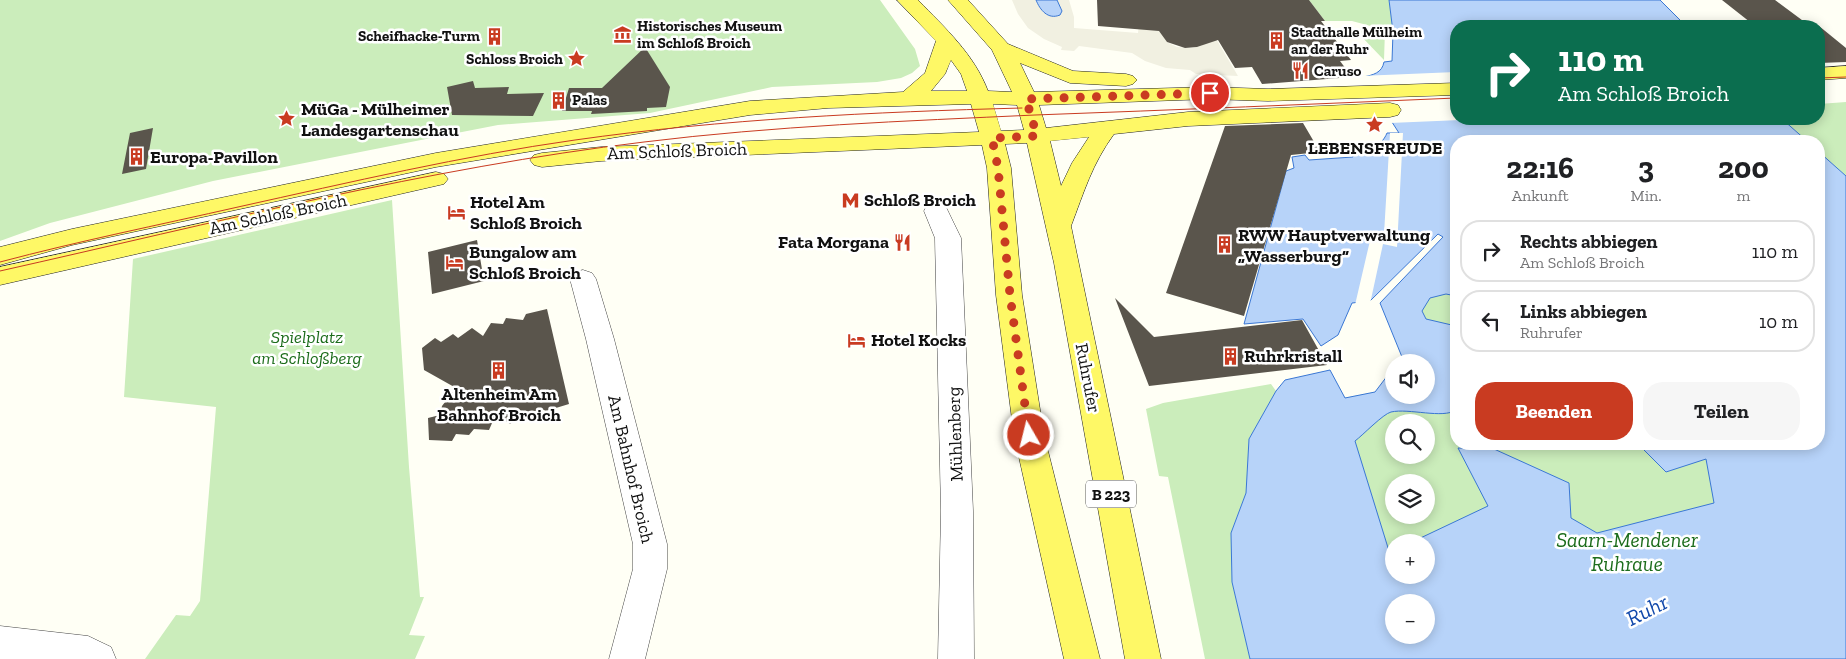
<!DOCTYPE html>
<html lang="de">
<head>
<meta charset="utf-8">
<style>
	body { margin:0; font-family:"Zilla Slab",serif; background:#f6f6f6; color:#202124; height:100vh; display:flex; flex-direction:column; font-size:19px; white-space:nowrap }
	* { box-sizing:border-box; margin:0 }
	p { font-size:16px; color:#757577 }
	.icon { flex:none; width:28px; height:28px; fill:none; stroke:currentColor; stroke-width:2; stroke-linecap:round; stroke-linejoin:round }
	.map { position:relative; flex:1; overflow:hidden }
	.side { position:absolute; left:1450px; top:135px; width:375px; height:315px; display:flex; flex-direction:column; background:#fff; border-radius:20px; box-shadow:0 2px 12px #0003 }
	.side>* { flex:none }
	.banner { position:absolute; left:1450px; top:20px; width:375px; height:105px; border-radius:20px; box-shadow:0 2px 12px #0003; background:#0b6e4f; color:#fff; overflow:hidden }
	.controls { position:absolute; left:1385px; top:354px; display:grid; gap:10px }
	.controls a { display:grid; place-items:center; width:50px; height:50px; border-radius:50%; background:#fff; box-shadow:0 2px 12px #0003; font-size:25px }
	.pin { position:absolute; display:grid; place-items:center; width:42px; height:42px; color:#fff; margin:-21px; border:2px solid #fff; border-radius:50%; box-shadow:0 1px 5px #0007 }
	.me { position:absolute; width:55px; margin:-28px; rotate:352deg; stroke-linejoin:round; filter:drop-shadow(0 0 4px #0008) }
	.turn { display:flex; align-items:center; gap:18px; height:105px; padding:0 25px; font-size:22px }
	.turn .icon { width:65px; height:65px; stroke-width:2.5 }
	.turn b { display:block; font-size:35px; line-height:42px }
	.eta { display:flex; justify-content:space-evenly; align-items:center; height:85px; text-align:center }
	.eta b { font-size:30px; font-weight:700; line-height:35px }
	.button { display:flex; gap:10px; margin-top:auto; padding:10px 25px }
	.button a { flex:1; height:58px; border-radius:20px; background:#c93b21; color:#fff; font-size:20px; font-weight:700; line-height:58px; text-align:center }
	.button a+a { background:#f6f6f6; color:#202124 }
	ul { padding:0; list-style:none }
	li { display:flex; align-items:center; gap:15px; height:62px; margin:0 10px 8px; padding:0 15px; border:2px solid #e0e0e0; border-radius:20px }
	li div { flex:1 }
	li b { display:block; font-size:19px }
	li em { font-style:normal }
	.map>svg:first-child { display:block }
	.green { fill:#cbedbb; fill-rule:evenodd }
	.plaza { fill:#f1f0e1 }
	.water { fill:#b7d3f9; stroke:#3a77d4; fill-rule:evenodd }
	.pier { fill:#fffff5 }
	.building { fill:#5a554c }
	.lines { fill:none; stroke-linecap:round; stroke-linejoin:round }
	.minor-casing { stroke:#444; stroke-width:1 }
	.major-casing { stroke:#222; stroke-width:1 }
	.minor { fill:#fff; fill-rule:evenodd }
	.major { fill:#fef866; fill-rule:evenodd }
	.tram { stroke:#c93b21; stroke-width:1 }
	.route { stroke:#c93b21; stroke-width:9; stroke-dasharray:0 16.2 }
	.labels { text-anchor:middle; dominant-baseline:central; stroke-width:5; stroke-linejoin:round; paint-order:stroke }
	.far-poi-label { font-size:15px; font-weight:bold; fill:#111; stroke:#fff; text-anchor:start }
	.shield { fill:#fff; stroke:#585858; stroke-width:1 }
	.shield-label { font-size:16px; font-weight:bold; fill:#111 }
	.poi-label { font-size:18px; font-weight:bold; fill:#111; stroke:#fff; text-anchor:start }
	.street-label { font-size:18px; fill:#111; stroke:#fff }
	.park-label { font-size:18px; font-style:italic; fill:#1d6d1c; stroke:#fff }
	.near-park-label { font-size:21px; font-style:italic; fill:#1d6d1c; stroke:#fff }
	.near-water-label { font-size:22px; font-style:italic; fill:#1249ab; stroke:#fff }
</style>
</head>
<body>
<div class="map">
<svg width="1846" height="659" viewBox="0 0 1846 659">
	<rect width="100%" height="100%" fill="#fffff5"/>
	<path class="green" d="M0,0h880l35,49 5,17 -8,7 -11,5 -24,4 -105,5 -122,26 -152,12 -72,14 -213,42 -163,42 -50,18z
		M1309,0h80l4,32 -8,-2 -1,30 -26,-27 1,-4 19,-1 -26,-7h-27z
		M1846,102v74l-27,-24v-11h-12l-25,-22h37v-15z
		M392,200l17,267 11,130h4l-15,38 16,1 -10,23h-270l31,-44 14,1 10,-15 16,-194 -92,-10 9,-138z
		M1455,231h1v213h271l119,215h-511l9,-261 31,-6 19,-20v23h32v-33h-27l7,-19 -24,-42zM1394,422h32v33h-32zM1394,482h32v33h-32zM1394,542h32v33h-32zM1394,602h32v33h-32z
		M1271,384l5,7 -27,48 -3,54 -15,40 1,49 18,77h-45l-37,-182 -9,-1 -13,-67 17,-6z"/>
	<path class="plaza" d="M1012,0h24l1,4 25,7 -5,-11h12l5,17v11l64,5 1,-10 33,-2 -9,13 4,8 10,5 16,1 8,-2 14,-9 23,39 -42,-2 -6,-4 -24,-2 -21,-7 -13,-8 -53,-7 -5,5 -13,-1 1,-3 -18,-8 -16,-11 -10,-14z"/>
	<path class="water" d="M1036,0h21l5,11 -2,4c-12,5 -20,-5 -24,-15z
		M1389,0h271l26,26h-230v93h326l25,22h-351v155l-10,-2 -16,4 -8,13 4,8 30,7v84c-13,9 -47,-2 -65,2 -8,2 -28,23 -36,29l34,110 5,-1v25h32v-33h-14l76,-36 -30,-58 36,1 75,34 2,35 26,15 117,-30 -8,-44 -40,13 -25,-25 3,-3h175v-292l27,24v483h-596l-18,-77 -1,-49 15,-40 3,-54 27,-48 9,-11 45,-10 15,28 30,-6 19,-25v28h32v-33h-28l4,-5 -22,-54 63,-66 -5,-3 -68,67 -18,2 -14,32 -17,11 -18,-27 -59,5 42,-153 8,-3 -2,-11 13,-2 4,5 44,-3 -1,-3c14,-3 29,-6 35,-21h12l-36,-56c10,-2 19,-4 21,-15l8,-1 1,-29zM1394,602h32v33h-32z"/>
	<path class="pier" d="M1456,72v47h28l-94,4 -30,-47z
		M1390,133h13l-6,114 -14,-3 -13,60 -15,1 17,-73 12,2z"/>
	<path class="building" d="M1097,0h212l16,21h-4l30,39 -11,1 12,16 -90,7 -10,-17 -17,1 -17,-28 -21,7 -12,1 -18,-6 -8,-11 -61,-5z
		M1722,0h53l35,26h-55z
		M1819,26l27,22v14l-27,1z
		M645,47l25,40 -4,20 -19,1v3l-56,3 1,-3h-30l7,-23h33z
		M473,81l2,7 34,-1 -2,7 37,-1 -11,23 -81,-1 -5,-28z
		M1303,123l17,29 -29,3 -47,161 -78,-23 59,-167z
		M153,128l-7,41 -24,5 8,-41z
		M477,240l7,41 -52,13 -4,-42z
		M1115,298l39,39 148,-17 25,45 -178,21z
		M547,309l22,95 -23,7 -6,-3 -11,8 -4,-3 -15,11 -14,-10 -7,16 -15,-1 -5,6 -13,-1 -4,7 -23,-1 -1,-22 12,-3 2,-9 14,-18 -32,-18 -2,-22 13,-10 6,4 12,-8 5,4 14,-10 11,8 8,-13 12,1 3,-6 17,2 3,-6z"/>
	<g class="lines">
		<defs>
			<path id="minor" d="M936,203l9,2 16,33 12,273 1,148h-36l3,-148 -6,-273 -11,-27 3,-6z
				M583,270l9,3 4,6 18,60 53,205v25l-22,90h-36l24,-90v-25l-47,-205 -16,-60 4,-6z
				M0,626l88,10 23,11 5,12h-116z"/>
			<path id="major" d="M897,0h21c27,28 56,54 70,91l24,1 -20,-42 -44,-50h20l40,44 65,27 53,3 7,2 4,4 -4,4 -7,2 -56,-3 -50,-20 14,29 176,-5 58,2 188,-6v12l-188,6 -58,-2 -171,6 7,23 142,-16 202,-9 8,2 3,5 -3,5 -8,2 -202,9 -74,8c-22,30 -30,58 -43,92l90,433h-36l-71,-396 -27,-120 -22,1 6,24 11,127 22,140 56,224h-36l-50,-224 -18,-140 -9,-127 -5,-23 -381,16 -59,6 -8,-2 -4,-5 4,-5 8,-2 59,-6 378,-15 -8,-28 -143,4 -78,7 -314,52 -364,78 -72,20v-18l72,-18 364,-76 314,-52 153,-9 22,-19 11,-32zM951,60l10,14 6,17h-36l14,-17zM993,104l24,1 7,25 -23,1zM1089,137l-17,26 -11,23 -11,-45z
				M1846,66v12l-27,2v-12z
				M436,172l8,2 4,5 -4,5 -444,101v-18z"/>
		</defs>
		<use href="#minor" class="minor-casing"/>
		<use href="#major" class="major-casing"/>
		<use href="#minor" class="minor"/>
		<use href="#major" class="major"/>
		<path class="tram" d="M1819,78l27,-1
			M0,262c79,-21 159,-37 238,-55 113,-25 224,-51 337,-67 148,-21 298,-28 447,-32
			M0,271c214,-48 427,-103 644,-129 130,-16 261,-21 391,-27 140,-5 281,-11 421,-17"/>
	</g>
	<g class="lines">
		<path class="route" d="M1029,435l-19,-140 -12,-127 -6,-30 45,-2 -11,-37 184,-6"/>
	</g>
	<defs>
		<symbol id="museum-bare" viewBox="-9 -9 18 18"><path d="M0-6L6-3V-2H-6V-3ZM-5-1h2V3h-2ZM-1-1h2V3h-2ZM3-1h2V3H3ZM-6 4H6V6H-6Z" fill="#c93b21" stroke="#fff" stroke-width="2.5" paint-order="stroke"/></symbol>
		<symbol id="building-bare" viewBox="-9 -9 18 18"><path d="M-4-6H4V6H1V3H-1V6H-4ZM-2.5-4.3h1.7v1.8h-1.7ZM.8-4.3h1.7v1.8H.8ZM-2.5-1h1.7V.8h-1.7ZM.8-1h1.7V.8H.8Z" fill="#c93b21" stroke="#fff" stroke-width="2.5" paint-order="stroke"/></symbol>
		<symbol id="sight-bare" viewBox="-9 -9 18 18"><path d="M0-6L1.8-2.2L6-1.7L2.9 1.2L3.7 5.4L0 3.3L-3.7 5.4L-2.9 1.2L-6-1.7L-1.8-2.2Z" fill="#c93b21" stroke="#fff" stroke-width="2.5" paint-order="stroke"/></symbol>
		<symbol id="restaurant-bare" viewBox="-9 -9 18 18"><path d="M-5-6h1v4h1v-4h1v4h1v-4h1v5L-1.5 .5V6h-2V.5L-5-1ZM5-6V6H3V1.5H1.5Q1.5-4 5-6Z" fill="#c93b21" stroke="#fff" stroke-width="2.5" paint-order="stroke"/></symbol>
		<symbol id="metro-bare" viewBox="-9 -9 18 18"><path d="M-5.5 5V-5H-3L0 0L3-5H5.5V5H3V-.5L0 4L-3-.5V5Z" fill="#c93b21" stroke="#fff" stroke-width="2.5" paint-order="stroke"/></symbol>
		<symbol id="hotel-bare" viewBox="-9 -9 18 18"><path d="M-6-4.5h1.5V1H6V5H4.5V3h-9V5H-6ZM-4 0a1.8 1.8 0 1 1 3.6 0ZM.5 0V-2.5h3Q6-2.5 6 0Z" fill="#c93b21" stroke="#fff" stroke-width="2.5" paint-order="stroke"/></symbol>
	</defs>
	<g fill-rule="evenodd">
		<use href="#museum-bare" x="610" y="22" width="25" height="25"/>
		<use href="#building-bare" x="482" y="24" width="25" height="25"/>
		<use href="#building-bare" x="1264" y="28" width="25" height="25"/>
		<use href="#sight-bare" x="564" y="46" width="25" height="25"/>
		<use href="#restaurant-bare" x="1288" y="58" width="25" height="25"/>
		<use href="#building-bare" x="546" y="88" width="25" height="25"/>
		<use href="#sight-bare" x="274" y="106" width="25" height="25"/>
		<use href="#sight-bare" x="1362" y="112" width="25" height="25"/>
		<use href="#building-bare" x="124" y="144" width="25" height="25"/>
		<use href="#metro-bare" x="838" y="188" width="25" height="25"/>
		<use href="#hotel-bare" x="444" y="200" width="25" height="25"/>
		<use href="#restaurant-bare" x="890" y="230" width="25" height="25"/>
		<use href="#building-bare" x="1212" y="232" width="25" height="25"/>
		<use href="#hotel-bare" x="442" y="250" width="25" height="25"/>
		<use href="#hotel-bare" x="844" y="328" width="25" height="25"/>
		<use href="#building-bare" x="1218" y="344" width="25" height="25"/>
		<use href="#building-bare" x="486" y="358" width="25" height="25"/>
	</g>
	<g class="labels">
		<g class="far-poi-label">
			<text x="637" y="26">Historisches Museum<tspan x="637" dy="17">im Schloß Broich</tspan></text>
			<text x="1291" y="32">Stadthalle Mülheim<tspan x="1291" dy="17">an der Ruhr</tspan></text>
			<text x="480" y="36" text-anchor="end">Scheifhacke-Turm</text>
			<text x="563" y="59" text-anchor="end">Schloss Broich</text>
			<text x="1314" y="71">Caruso</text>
			<text x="572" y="100">Palas</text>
		</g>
		<rect class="shield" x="1086" y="480.5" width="50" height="27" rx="4"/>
		<g class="shield-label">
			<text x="1111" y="494">B 223</text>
		</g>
		<g class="poi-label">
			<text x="301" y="109">MüGa - Mülheimer<tspan x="301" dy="21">Landesgartenschau</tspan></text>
			<text x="1375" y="148" text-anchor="middle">LEBENSFREUDE</text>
			<text x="150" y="157">Europa-Pavillon</text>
			<text x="864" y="200">Schloß Broich</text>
			<text x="470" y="202">Hotel Am<tspan x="470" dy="21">Schloß Broich</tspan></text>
			<text x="1238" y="235">RWW Hauptverwaltung<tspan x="1238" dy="21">„Wasserburg“</tspan></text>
			<text x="889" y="242" text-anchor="end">Fata Morgana</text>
			<text x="469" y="252">Bungalow am<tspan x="469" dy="21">Schloß Broich</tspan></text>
			<text x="871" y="340">Hotel Kocks</text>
			<text x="1244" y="356">Ruhrkristall</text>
			<text x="499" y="394" text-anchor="middle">Altenheim Am<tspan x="499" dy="21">Bahnhof Broich</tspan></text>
		</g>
		<g class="street-label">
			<text transform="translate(677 151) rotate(-2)">Am Schloß Broich</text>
			<text transform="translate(278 214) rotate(-12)">Am Schloß Broich</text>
			<text transform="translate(1088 378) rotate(79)">Ruhrufer</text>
			<text transform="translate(955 434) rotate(-92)">Mühlenberg</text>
			<text transform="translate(631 469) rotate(77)">Am Bahnhof Broich</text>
		</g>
		<g class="park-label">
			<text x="307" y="337">Spielplatz<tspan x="307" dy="21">am Schloßberg</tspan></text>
		</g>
		<g class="near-park-label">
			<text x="1627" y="539">Saarn-Mendener<tspan x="1627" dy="24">Ruhraue</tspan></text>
		</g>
		<g class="near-water-label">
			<text transform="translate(1647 610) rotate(-27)">Ruhr</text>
		</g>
	</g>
</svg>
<div class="controls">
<a><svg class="icon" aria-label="sound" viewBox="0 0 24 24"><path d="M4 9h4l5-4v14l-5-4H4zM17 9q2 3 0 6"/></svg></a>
<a><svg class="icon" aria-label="search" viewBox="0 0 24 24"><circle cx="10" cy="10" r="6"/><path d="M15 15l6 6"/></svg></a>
<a><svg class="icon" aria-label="layers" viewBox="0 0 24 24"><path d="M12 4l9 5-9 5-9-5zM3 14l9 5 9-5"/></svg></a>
<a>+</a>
<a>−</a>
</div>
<div class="pin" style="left:1210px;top:93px;background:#d93025"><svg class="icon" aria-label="arrive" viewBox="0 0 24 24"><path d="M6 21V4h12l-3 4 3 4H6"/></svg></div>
<svg class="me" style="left:1029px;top:435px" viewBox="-20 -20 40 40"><circle r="17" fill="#c93b21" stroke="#fff" stroke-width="3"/><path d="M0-11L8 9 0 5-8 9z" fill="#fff"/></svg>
<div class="banner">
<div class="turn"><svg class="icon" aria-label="right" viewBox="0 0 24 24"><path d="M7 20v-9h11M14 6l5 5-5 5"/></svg><div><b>110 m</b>Am Schloß Broich</div></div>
</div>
<section class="side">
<div class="eta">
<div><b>22:16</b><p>Ankunft</p></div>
<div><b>3</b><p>Min.</p></div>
<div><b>200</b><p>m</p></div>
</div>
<ul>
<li><svg class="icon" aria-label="right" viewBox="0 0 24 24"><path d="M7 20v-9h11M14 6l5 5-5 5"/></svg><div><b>Rechts abbiegen</b><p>Am Schloß Broich</p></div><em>110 m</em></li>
<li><svg class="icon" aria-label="left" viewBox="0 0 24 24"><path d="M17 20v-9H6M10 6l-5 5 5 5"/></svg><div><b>Links abbiegen</b><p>Ruhrufer</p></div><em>10 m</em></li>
</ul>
<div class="button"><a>Beenden</a><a>Teilen</a></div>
</section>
</div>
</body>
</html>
